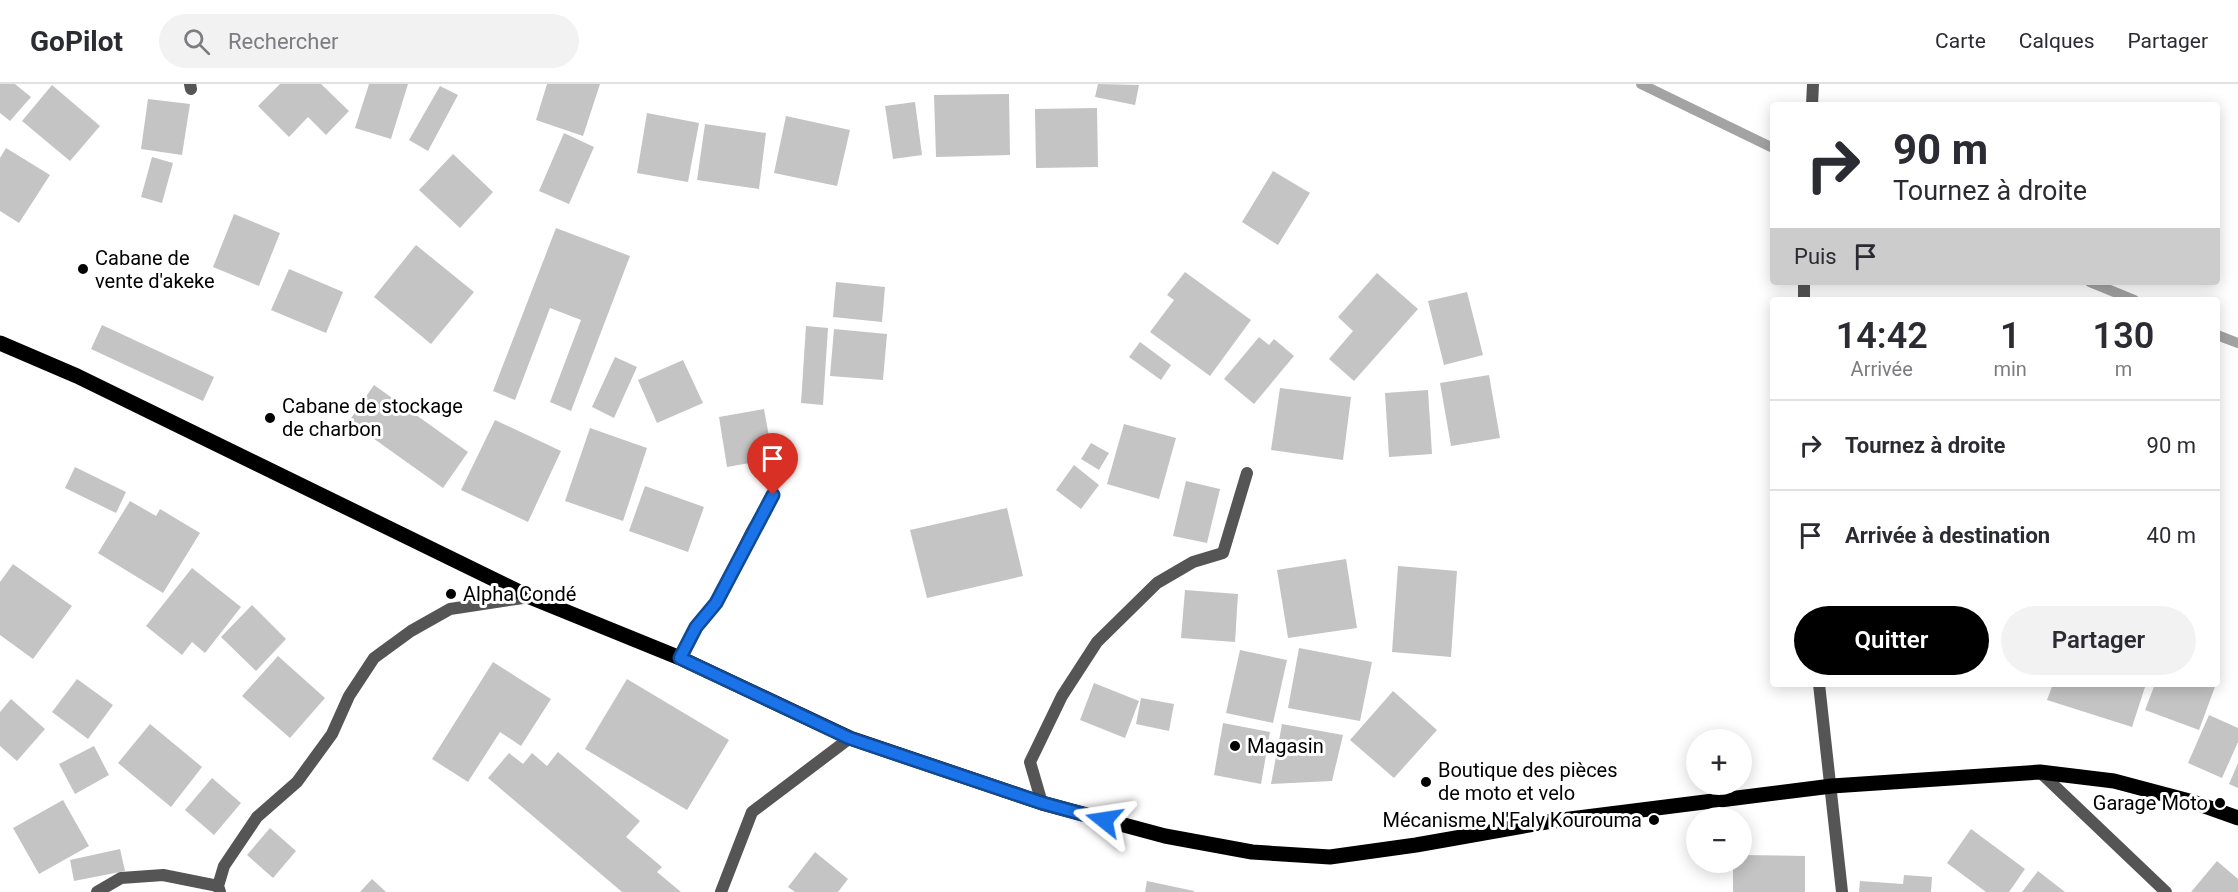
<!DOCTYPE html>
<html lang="fr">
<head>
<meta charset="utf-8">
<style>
	body { margin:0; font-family:Roboto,sans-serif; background:#f2f2f3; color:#2b2b33; height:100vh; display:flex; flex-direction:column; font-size:22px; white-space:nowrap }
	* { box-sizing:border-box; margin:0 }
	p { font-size:20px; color:#7c7c81 }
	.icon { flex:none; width:33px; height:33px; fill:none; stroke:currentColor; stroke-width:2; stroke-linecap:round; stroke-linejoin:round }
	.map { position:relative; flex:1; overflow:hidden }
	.panel { position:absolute; left:1770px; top:213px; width:450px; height:390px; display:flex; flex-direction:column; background:#fff; border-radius:6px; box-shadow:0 3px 15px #0003 }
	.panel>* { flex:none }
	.banner { position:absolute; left:1770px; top:18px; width:450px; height:183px; border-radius:6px; box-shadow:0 3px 15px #0003; background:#fff; color:#2b2b33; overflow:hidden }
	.controls { position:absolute; left:1686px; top:645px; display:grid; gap:12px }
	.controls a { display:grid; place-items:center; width:66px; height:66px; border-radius:50%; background:#fff; box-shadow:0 3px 15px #0003; font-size:30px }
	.pin { position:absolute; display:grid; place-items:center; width:51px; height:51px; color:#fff; margin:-62px -26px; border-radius:50% 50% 50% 0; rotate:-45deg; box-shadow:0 0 6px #0007 }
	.pin .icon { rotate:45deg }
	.me { position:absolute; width:66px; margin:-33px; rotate:285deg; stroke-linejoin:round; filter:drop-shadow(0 0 4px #0008) }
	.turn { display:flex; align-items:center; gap:21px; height:126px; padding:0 24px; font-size:27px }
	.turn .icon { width:78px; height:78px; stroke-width:2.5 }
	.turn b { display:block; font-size:42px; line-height:51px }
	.then { display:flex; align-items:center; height:57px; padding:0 24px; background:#0003; gap:12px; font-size:22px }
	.eta { display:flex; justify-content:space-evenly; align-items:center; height:102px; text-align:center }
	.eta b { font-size:36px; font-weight:600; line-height:42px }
	.cta { display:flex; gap:12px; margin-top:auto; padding:12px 24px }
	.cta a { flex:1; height:69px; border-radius:36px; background:#000; color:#fff; font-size:24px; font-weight:600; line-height:69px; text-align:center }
	.cta a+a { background:#f2f2f3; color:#2b2b33 }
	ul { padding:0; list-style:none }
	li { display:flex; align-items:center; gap:18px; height:90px; padding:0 24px; border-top:2px solid #e1e1e2 }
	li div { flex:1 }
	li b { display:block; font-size:22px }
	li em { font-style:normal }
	header { display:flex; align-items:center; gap:36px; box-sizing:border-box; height:84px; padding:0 30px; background:#fff; border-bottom:2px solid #e1e1e2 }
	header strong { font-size:28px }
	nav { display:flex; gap:33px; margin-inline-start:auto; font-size:21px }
	.search { width:420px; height:54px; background:#f2f2f3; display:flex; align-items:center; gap:15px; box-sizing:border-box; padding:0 21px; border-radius:33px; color:#7c7c81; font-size:22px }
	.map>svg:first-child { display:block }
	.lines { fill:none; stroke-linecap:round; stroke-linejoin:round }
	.stream { stroke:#a3a3a3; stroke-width:10 }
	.building { fill:#c4c4c4 }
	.street { stroke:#555; stroke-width:12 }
	.primary { stroke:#000; stroke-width:15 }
	.route-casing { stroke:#114b97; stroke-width:15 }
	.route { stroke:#1a73e8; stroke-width:10 }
	.poi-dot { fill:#000; stroke:#fff; stroke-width:2 }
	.labels { text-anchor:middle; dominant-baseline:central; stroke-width:6; stroke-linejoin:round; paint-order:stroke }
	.poi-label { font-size:20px; fill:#000; stroke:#fff; text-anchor:start }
</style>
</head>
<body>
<header>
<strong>GoPilot</strong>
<div class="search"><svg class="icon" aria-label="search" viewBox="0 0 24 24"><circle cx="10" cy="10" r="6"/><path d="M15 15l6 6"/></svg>Rechercher</div>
<nav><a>Carte</a><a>Calques</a><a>Partager</a></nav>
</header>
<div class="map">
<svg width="2238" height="808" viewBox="0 0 2238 808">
	<rect width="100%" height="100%" fill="#fff"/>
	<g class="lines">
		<path class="stream" d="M1641,0l132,64
			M2090,198l44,18
			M2217,251l21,8"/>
	</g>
	<path class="building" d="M0,0h15l16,13 -21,24 -10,-8z
		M280,0h41l28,27 -23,24 -18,-18 -19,20 -31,-31z
		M369,0h39l-17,55 -36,-11z
		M547,0h53l-17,52 -47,-16z
		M1098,0l41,1 -4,20 -40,-8z
		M52,1l48,41 -30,35 -48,-40z
		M440,2l18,9 -30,56 -19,-11z
		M1009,10l1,61 -74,2 -2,-62z
		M148,15l42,5 -8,51 -41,-6z
		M915,18l7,53 -29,4 -8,-53z
		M1097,24l1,59 -62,1 -1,-59z
		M647,29l52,10 -11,59 -51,-9z
		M786,32l64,14 -13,56 -63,-13z
		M705,40l61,9 -7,56 -62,-9z
		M564,49l30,14 -25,57 -30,-13z
		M6,64l44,27 -31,48 -19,-12v-53z
		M453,70l40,38 -33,36 -41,-38z
		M152,73l21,6 -11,40 -21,-6z
		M1273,87l37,22 -32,52 -36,-23z
		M234,130l46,19 -21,53 -46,-19z
		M556,144l74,28 -59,155 -21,-9 31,-82 -31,-12 -35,92 -22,-9z
		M416,161l58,47 -43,52 -57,-47z
		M289,185l54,23 -17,41 -55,-23z
		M1185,188l66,48 -41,56 -60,-44 24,-32 -7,-5z
		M1377,189l41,36 -64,72 -25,-22 24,-28 -15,-14z
		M836,198l49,5 -3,35 -49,-5z
		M1467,208l16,63 -39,10 -16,-64z
		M102,241l112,52 -11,24 -112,-52z
		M806,242l22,2 -5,77 -22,-2z
		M834,245l53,5 -4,46 -53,-4z
		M1259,253l10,8 5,-6 20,17 -40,48 -30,-25z
		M1140,258l31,23 -10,15 -32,-23z
		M615,273l22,10 -23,51 -22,-11z
		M683,276l20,43 -46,20 -19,-43z
		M1489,291l11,63 -49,8 -11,-63z
		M374,301l94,67 -25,36 -94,-67z
		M1280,304l71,9 -8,63 -72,-10z
		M1428,306l4,64 -43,3 -4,-64z
		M764,325l9,50 -46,8 -8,-50z
		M495,336l66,31 -33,71 -67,-32z
		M1124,340l52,14 -17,61 -52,-15z
		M590,344l57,20 -24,73 -58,-20z
		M1091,359l18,10 -10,17 -18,-11z
		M1074,381l25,20 -18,24 -25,-19z
		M75,383l51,25 -10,21 -51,-25z
		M1186,397l34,8 -13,54 -34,-7z
		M645,402l59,21 -16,45 -59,-21z
		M130,417l26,15 4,-7 40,24 -37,60 -65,-40z
		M1007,424l16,68 -96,22 -17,-68z
		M1346,475l11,69 -69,10 -11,-68z
		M13,480l59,42 -39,53 -33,-24v-53z
		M1398,482l59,5 -6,86 -59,-5z
		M192,484l49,39 -36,46 -13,-11 -10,13 -36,-29z
		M1185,506l53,4 -3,48 -54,-4z
		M252,521l34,34 -30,32 -35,-34z
		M1299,564l73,14 -12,59 -72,-13z
		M1240,566l47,10 -14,63 -47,-10z
		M278,572l47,42 -35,40 -48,-42z
		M493,578l58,37 -30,47 -21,-14 -32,50 -36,-23z
		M77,595l36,26 -25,34 -36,-27z
		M627,595l102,61 -42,70 -102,-61z
		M1094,599l45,18 -14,37 -45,-18z
		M2053,600h93l-14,43 -85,-27z
		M2155,600h61l-17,46 -54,-20z
		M1393,607l44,39 -43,48 -44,-38z
		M1141,614l33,6 -5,27 -33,-7z
		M11,615l34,30 -28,32 -17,-15v-34z
		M2209,631l29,13v14l-16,36 -34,-15z
		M1223,639l47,9 -9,52 -47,-9z
		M150,640l52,43 -31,40 -53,-44z
		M1282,640l61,11 -11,46 -61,3z
		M94,662l15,29 -34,19 -16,-30z
		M558,668l82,69 -14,16 36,30 -5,5 24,20h-59l-134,-114 21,-25 14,11 9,-11 15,13z
		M2238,679v25l-9,-4z
		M212,694l29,25 -27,32 -29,-25z
		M63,716l26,46 -50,28 -26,-46z
		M270,744l26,23 -23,27 -26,-23z
		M1971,745l54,40 -16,23h-23l-39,-29z
		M120,765l5,22 -51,10 -4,-21z
		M815,768l33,27 -10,13h-43l-7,-5z
		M1742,771l63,1v36h-72v-30h9z
		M2217,777l21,18v13h-47z
		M2038,787l27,21h-43z
		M1904,791l28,2 -1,15h-72l1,-11 43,3z
		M372,795l14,13h-26z
		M1147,797l47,10v1h-49z"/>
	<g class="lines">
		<path class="street" d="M190,0l1,5
			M1812,21l1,-21
			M1804,198v18
			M680,574l16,-31 20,-24 36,-72 21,-36
			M1819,600l23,208
			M2040,688l126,120
			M1042,719l-12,-41 32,-66 35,-54 60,-59 36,-21 30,-9 24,-80
			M97,808l24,-14 42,-3 55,11
			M220,808l-2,-6 6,-20 33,-49 40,-35 35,-48 17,-38 25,-38 37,-27 39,-22 80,-12
			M721,808l31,-80 98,-74"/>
		<path class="primary" d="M0,259l77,33 453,221 150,61 170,80 192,65 123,33 87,16 78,5 86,-12 130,-23 286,-36 208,-14 74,9 79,21 45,16"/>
	</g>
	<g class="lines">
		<defs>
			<path id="route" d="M773,411l-57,108 -20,24 -16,31 169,80 193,65 62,17"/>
		</defs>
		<use href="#route" class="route-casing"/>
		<use href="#route" class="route"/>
	</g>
	<g class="poi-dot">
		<circle cx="83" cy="185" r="6"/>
		<circle cx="270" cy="334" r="6"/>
		<circle cx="451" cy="510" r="6"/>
		<circle cx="1235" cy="662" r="6"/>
		<circle cx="1426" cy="698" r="6"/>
		<circle cx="2220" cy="719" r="6"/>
		<circle cx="1654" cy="736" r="6"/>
	</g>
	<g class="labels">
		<g class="poi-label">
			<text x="95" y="174">Cabane de<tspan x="95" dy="23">vente d'akeke</tspan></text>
			<text x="282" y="322">Cabane de stockage<tspan x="282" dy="23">de charbon</tspan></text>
			<text x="463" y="510">Alpha Condé</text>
			<text x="1247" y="662">Magasin</text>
			<text x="1438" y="686">Boutique des pièces<tspan x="1438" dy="23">de moto et velo</tspan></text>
			<text x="2208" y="719" text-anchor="end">Garage Moto</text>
			<text x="1642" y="736" text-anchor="end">Mécanisme N'Faly Kourouma</text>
		</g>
	</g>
</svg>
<div class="controls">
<a>+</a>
<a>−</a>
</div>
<div class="pin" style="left:773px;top:411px;background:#d93025"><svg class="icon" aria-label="arrive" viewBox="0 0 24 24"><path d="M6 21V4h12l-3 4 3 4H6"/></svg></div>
<svg class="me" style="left:1104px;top:736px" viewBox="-20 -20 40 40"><path d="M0-17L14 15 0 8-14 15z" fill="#1a73e8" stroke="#fff" stroke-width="4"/></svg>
<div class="banner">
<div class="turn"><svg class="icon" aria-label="right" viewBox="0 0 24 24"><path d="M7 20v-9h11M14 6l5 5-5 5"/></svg><div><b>90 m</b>Tournez à droite</div></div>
<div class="then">Puis<svg class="icon" aria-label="arrive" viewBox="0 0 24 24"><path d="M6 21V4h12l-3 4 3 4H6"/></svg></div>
</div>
<section class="panel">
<div class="eta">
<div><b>14:42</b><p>Arrivée</p></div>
<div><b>1</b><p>min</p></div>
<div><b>130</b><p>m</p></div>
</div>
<ul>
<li><svg class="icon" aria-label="right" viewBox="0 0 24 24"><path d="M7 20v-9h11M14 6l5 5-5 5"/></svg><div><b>Tournez à droite</b></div><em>90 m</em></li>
<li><svg class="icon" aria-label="arrive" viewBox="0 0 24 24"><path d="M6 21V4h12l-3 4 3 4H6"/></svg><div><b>Arrivée à destination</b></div><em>40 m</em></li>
</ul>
<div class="cta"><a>Quitter</a><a>Partager</a></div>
</section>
</div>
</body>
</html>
